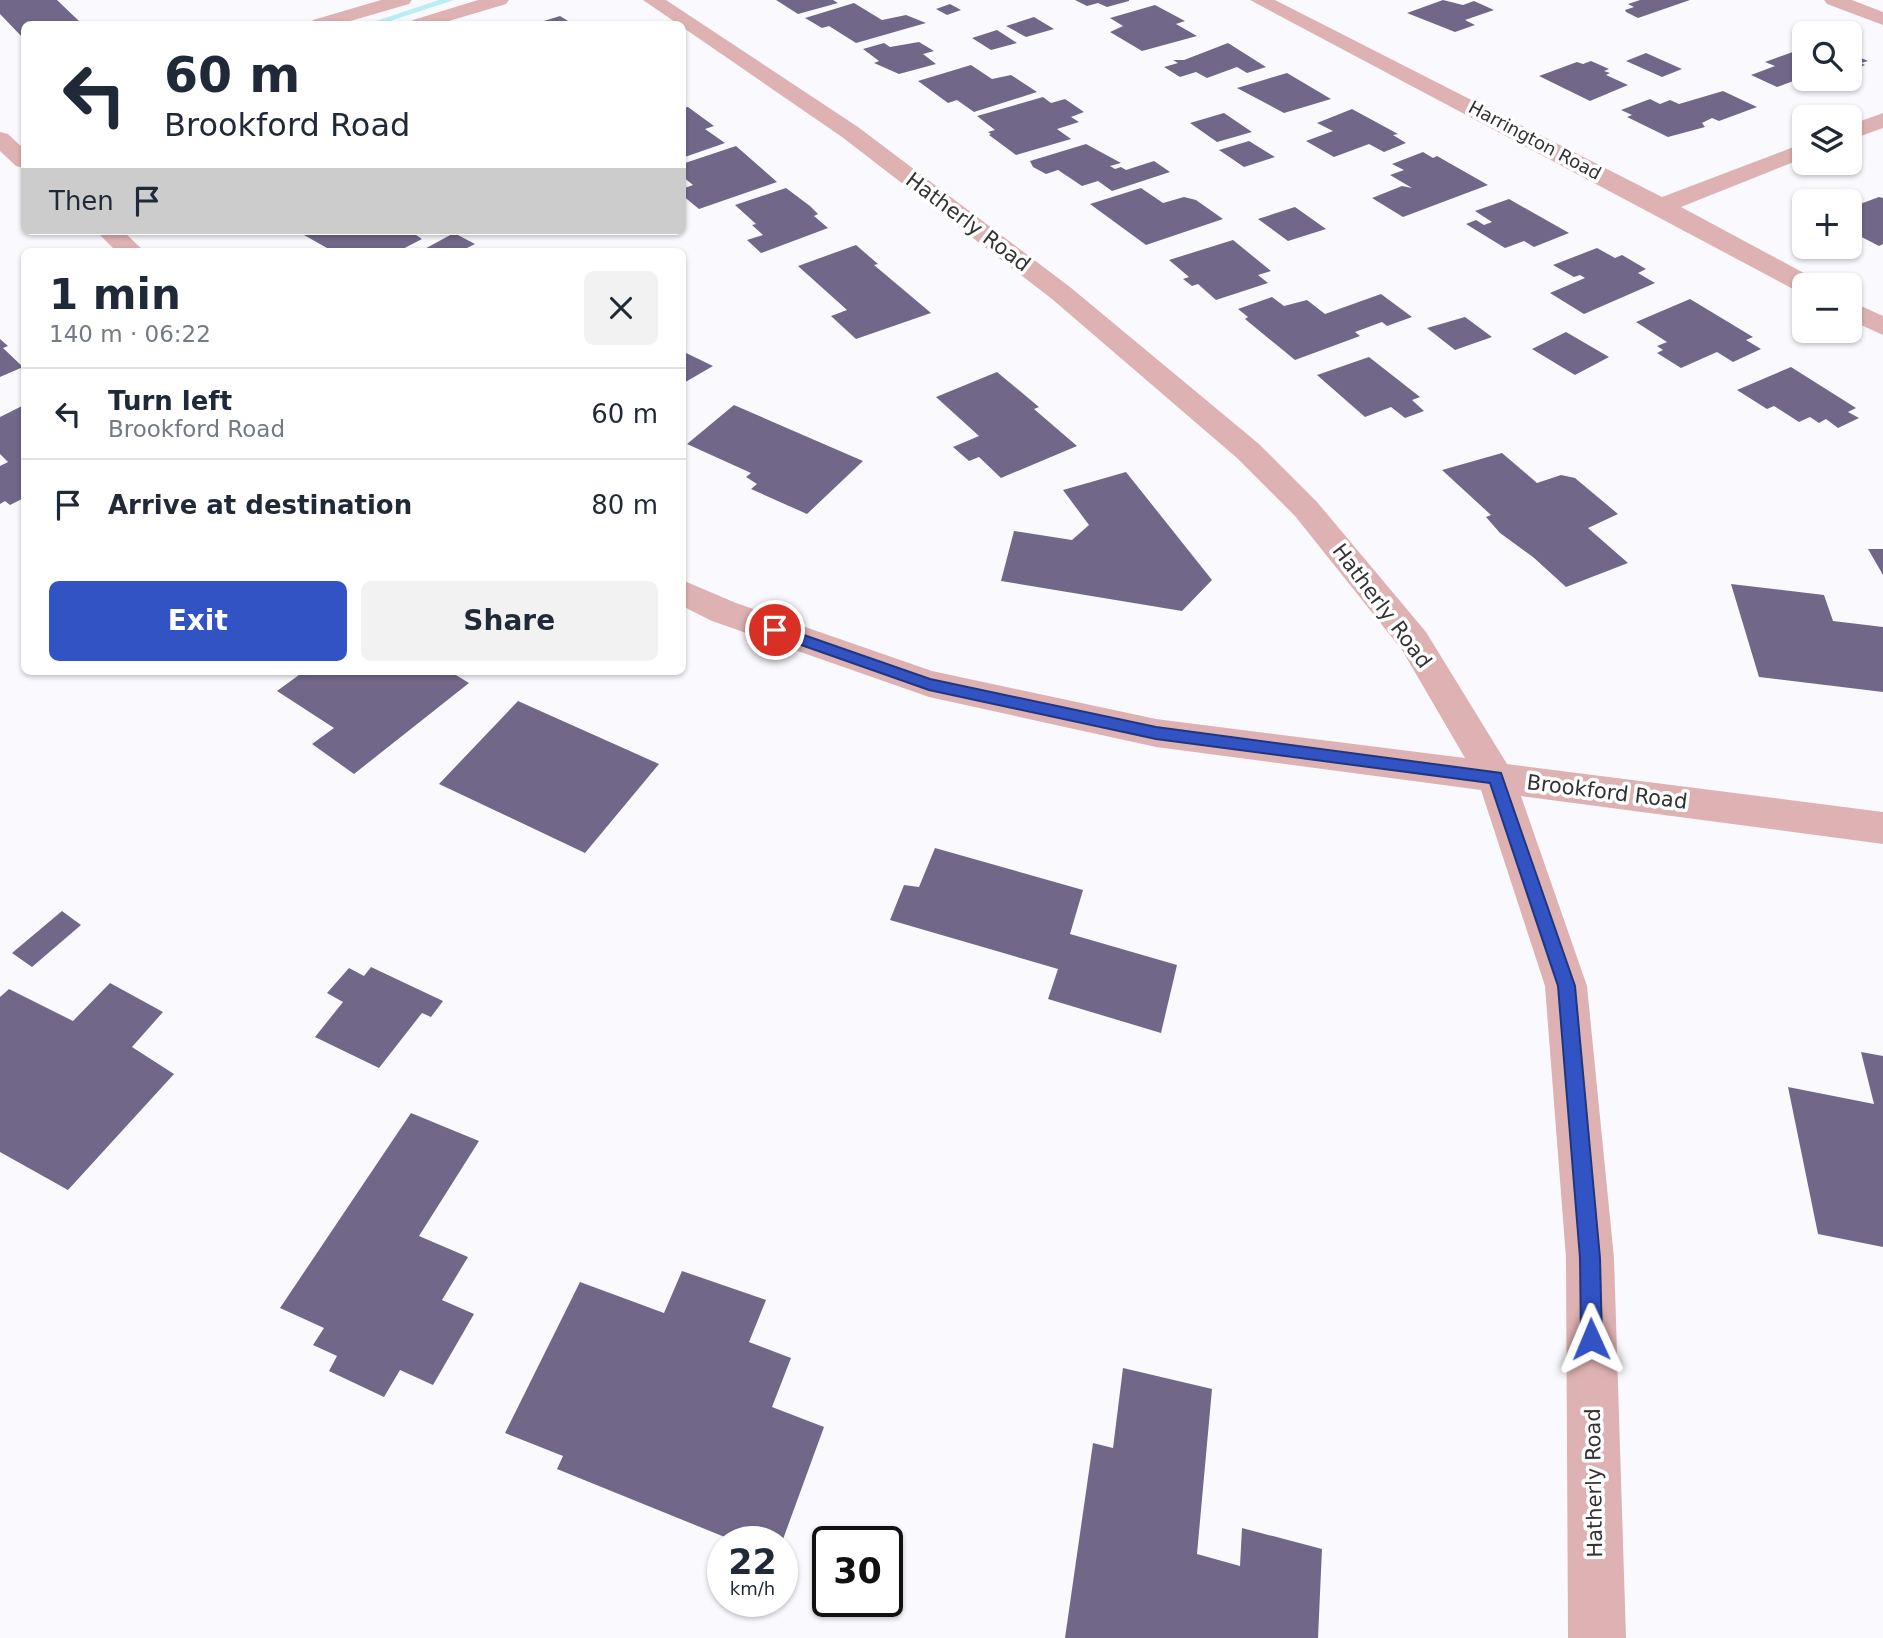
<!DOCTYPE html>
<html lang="en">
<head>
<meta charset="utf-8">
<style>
	body { margin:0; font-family:"DejaVu Sans",sans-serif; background:#f2f2f3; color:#1f2937; height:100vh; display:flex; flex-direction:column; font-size:26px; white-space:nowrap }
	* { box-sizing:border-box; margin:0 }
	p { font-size:23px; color:#747a83 }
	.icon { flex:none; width:38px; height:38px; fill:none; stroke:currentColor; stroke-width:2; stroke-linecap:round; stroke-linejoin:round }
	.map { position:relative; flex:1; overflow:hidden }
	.side { position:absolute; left:21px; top:248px; width:665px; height:427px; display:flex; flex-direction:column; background:#fff; border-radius:10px; box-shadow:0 2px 5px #0004 }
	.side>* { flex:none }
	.guide { position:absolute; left:21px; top:21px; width:665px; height:214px; border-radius:10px; box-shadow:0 2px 5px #0004; background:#fff; color:#1f2937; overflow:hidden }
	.tools { position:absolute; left:1792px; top:21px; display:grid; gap:14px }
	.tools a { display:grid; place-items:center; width:70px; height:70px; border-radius:10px; background:#fff; box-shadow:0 2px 5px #0004; font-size:35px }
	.speed { position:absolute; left:707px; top:1526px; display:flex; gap:14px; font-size:35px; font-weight:700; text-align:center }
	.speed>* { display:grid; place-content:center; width:91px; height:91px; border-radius:50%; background:#fff; box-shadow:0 2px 5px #0004; line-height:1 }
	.speed small { font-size:18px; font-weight:400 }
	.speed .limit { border:4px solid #111; border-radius:10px; background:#fff; color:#111 }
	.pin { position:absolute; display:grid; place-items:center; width:60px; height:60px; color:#fff; margin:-30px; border:4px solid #fff; border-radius:50%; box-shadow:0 2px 7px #0007 }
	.me { position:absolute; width:77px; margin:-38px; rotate:359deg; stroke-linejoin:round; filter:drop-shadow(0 0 5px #0008) }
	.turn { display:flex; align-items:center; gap:24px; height:147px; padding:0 28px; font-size:32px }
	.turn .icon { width:91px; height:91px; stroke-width:2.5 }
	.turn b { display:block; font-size:49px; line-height:60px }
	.then { display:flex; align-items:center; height:66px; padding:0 28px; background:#0003; gap:14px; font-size:26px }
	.round { display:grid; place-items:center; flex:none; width:74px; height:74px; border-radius:10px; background:#f2f2f3 }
	.summary { display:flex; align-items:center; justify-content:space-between; height:119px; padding:0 28px }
	h1 { font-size:42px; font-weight:800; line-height:52px }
	.cta { display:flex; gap:14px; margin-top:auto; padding:14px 28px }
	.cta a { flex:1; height:80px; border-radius:10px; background:#3153c4; color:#fff; font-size:28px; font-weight:800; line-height:80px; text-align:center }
	.cta a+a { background:#f2f2f3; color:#1f2937 }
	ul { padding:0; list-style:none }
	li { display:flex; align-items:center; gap:21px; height:91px; padding:0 28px; border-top:2px solid #e0e1e3 }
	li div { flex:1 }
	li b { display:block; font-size:26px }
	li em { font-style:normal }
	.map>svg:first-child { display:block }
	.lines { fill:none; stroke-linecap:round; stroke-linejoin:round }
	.stream { fill:#bbedf7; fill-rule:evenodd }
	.building { fill:#716889 }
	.minor { fill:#deb2b2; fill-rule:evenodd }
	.route { fill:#3153c4; stroke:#20367f; stroke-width:2 }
	.labels { text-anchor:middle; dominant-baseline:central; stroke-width:7; stroke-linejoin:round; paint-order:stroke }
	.far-street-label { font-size:18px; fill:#333334; stroke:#fff }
	.street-label { font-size:21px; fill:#333334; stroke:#fff }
</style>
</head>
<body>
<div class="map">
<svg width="1883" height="1638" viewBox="0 0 1883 1638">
	<rect width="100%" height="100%" fill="#fafafe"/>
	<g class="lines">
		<path class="stream" d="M439,0h15l-73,24h-14z"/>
	</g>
	<path class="building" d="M0,0h57l23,22 -56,2v15l-24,-25z
		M776,0h57l5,3 -40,11z
		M1075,0h54v1l-22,6 -9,-4 -11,3z
		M1443,0l20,5 11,-4 20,9 -29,10 10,5 -20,7 -48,-19z
		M1640,0h50l-52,18 -12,-6 -1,-2 9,-3 -6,-3z
		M854,3l28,17 24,-5 20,8 -70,20 -27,-17 -7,2 -17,-10z
		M950,4l11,6 -14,5 -11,-6z
		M1155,5l30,16 -9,3 21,12 -55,15 -32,-19 13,-6 -13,-8z
		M560,16l13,8h-39z
		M1034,17l20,12 -28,8 -20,-11z
		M997,30l20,13 -26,7 -19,-12z
		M919,42l15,9 -11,3 13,10 -37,10 -25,-11 5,-2 -16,-12 21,-6 6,4z
		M1228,43l38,24 -19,6 -10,-6 -30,11 -11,-6 -16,5 -16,-10 14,-4 -5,-3h11z
		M1804,48v29l-27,10 -26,-12 24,-9 -10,-4z
		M1646,53l36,16 -20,8 -36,-16z
		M1850,53l18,8 -7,2 4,2 -15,6z
		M1591,61l18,8 -5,2 6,2 -4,2 22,10 -38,16 -51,-25 38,-14 6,2z
		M971,65l21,14 19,-4 26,17 -63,20 -17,-12 -9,3 -30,-22z
		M1287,73l44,26 -47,14 -47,-25z
		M1723,91l34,16 -38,14 -7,-3 -10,5 3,4 -37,10 -41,-20 5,-2 -11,-5 29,-11 10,5 10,-4 9,4z
		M1043,97l8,6 14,-4 19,13 -13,5 8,5 -22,7 14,10 -55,16 -27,-20 2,-1 -3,-2 7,-2 -18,-14z
		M688,107l26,19 -9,3 20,14 -43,15v-50z
		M1352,109l46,25 -5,1 13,8 -22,9 -15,-8 -35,13 -28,-16 27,-10 -16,-8z
		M1224,113l28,19 -35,10 -27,-19z
		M1249,141l26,16 -31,10 -25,-17z
		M1086,144l35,19 -11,3 5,3 6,-2 5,3 28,-9 16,11 -58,19 -14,-10 -16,5 -24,-16 -12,4 -13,-7 -3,-6z
		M736,146l41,36 -78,27 -17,-14v-6l11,-4 -11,-9v-12z
		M1423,152l10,6 4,-2 51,29 -85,32 -31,-19 30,-12 10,2 -22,-13 14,-5 -12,-6z
		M786,188l24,18 8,8 -4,2 14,12 -67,25 -14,-13 16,-5 -11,-10 4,-1 -21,-19z
		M1141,188l22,15 21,-6 12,3 27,19 -77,26 -56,-41z
		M1879,197l4,1v46l-4,2 -29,-15 9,-6 -9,-5v-8l6,-2 -4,-3z
		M1509,199l60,34 -35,14 -10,-6 -19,7 -39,-24 10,-4 8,5 8,-3 -17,-11z
		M1295,207l31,22 -38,12 -30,-22z
		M297,231h128l-9,4 6,4 -25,13h-63z
		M454,233l21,11 -8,4 6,4 6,-4 7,4h-67z
		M1233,240l38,31 -13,4 10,8 -52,17 -18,-16 -6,2 -9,-7 6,-2 -20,-17z
		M856,245l22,19 -4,1 57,48 -75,26 -25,-23 16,-6 -49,-44z
		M1597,248l18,10 7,-3 24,14 -8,4 17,10 -71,31 -34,-21 35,-15 -5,-3 -6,2 -21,-12z
		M1381,294l31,23 -25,9 -5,-4 -27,10 5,4 -65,24 -50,-41 3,-2 -10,-8 34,-12 12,9 23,-6 18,14z
		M1690,299l63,38 -7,3 15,9 -28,13 -16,-10 -36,16 -24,-15 6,-3 -6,-4 10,-4 -31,-20z
		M1465,317l27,20 -37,13 -28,-22z
		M1566,332l43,25 -34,18 -43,-26z
		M0,339l8,7 -5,2 20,19 -23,10z
		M682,351l31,15 -31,18z
		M1369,357l51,40 -8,3 12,11 -19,7 -14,-11 -26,10 -48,-42z
		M1791,367l65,41 -8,4 11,6 -21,10 -12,-9 -7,4 -9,-6 -11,5 -25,-16 -7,3 -30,-19z
		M997,372l42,35 -5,2 43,37 -76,32 -22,-21 -10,4 -16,-14 26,-11 -43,-39z
		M24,405v93l-14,7 -5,-4 -5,3v-38l8,-4 -8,-8v-37z
		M734,405l129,56 -56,53 -56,-25 6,-5 -11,-7 5,-4 -64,-29z
		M1502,453l35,30 24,-8 14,3 43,36 -30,14 40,35 -62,24 -33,-30 -33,-24 -14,-16 5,-2 -49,-45z
		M1126,472l86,108 -30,31 -181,-30 13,-50 58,9 17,-15 -26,-35z
		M1868,549h15v26z
		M1731,584l93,11 9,26 50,6v65l-124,-15z
		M303,672h148l18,11 -115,91 -42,-30 22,-16 -57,-37z
		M518,701l141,63 -74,89 -146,-69z
		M935,848l148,42 -13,44 107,31 -16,68 -113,-34 10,-30 -168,-49 14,-35 15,2z
		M62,911l19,14 -49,42 -20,-14z
		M371,967l72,34 -12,16 -9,-4 -43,55 -64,-31 28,-35 -16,-9 22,-25 15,8z
		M110,983l53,29 -31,35 42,27 -106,116 -68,-38v-155l9,-8 64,32z
		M1861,1052l22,4v191l-65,-13 -30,-147 86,17z
		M411,1113l68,28 -60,95 49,21 -26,43 32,14 -41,71 -33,-15 -16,27 -55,-26 8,-15 -24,-11 11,-17 -44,-20z
		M682,1271l84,29 -17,42 42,16 -19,49 52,20 -42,115h-45l-180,-73 6,-13 -58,-23 75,-151 84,31z
		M1123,1368l89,21 -15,165 43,12 2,-38 80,21 -4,89h-253l28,-195 20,5z"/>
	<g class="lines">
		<path class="minor" d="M381,0h31l-3,4 -69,20h-30l3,-4z
			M478,0h31l-3,4 -67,20h-29l3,-4z
			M643,0h23l192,127 212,160 189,157 58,58 109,130 81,132 376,48v32l-362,-48 66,190 27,272 12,380h-58l-2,-380 -21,-272 -64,-196 -325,-43 -227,-50 -217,-76 -30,-15v-26l54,23 196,68 224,48 309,39 -63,-108 -107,-134 -58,-58 -185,-159 -210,-162z
			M1250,0h25l387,197 142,-54v15l-123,49 134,72 4,6h-15v7l-7,-1z
			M1824,0h28l31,12v13l-56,-21z
			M1883,113v15l-33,12v-15z
			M0,132l8,2 16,15v19l-8,-2 -16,-15z
			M96,231h27l22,21h-28z
			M1850,301l33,15v19l-33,-15z"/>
	</g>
	<path class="route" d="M775,625l155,54 226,48 345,46 74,213 25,272 2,81 -3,8 -8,3 -7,-3 -3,-8 -1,-81 -22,-272 -68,-203 -334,-44 -227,-49 -159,-56v-7z"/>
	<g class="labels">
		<g class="far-street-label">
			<text transform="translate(1535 140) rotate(28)">Harrington Road</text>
		</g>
		<g class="street-label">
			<text transform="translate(968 222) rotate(37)">Hatherly Road</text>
			<text transform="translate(1382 606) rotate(53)">Hatherly Road</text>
			<text transform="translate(1607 792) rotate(7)">Brookford Road</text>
			<text transform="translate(1594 1483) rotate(-91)">Hatherly Road</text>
		</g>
	</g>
</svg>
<div class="tools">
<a><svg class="icon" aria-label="search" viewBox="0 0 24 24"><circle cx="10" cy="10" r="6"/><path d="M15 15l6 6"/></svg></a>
<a><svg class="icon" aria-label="layers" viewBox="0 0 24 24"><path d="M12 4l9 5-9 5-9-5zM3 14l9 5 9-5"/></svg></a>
<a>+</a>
<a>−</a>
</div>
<div class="speed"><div>22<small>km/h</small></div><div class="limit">30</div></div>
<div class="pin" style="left:775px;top:630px;background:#d93025"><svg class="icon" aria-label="arrive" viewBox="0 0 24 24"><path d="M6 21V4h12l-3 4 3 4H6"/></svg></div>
<svg class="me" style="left:1591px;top:1339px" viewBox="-20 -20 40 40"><path d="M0-17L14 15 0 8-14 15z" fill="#3153c4" stroke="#fff" stroke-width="4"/></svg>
<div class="guide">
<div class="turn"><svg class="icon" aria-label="left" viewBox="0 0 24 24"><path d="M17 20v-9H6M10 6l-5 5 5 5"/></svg><div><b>60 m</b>Brookford Road</div></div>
<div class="then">Then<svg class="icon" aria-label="arrive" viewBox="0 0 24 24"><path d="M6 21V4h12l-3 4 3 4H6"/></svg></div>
</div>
<section class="side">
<div class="summary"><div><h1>1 min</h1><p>140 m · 06:22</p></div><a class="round"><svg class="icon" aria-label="close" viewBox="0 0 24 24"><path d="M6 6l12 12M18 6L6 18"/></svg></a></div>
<ul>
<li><svg class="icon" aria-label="left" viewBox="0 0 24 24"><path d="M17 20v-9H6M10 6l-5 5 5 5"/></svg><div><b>Turn left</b><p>Brookford Road</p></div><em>60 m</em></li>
<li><svg class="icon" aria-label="arrive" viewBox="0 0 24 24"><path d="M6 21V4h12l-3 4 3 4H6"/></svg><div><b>Arrive at destination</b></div><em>80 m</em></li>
</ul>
<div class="cta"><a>Exit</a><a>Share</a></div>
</section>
</div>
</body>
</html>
